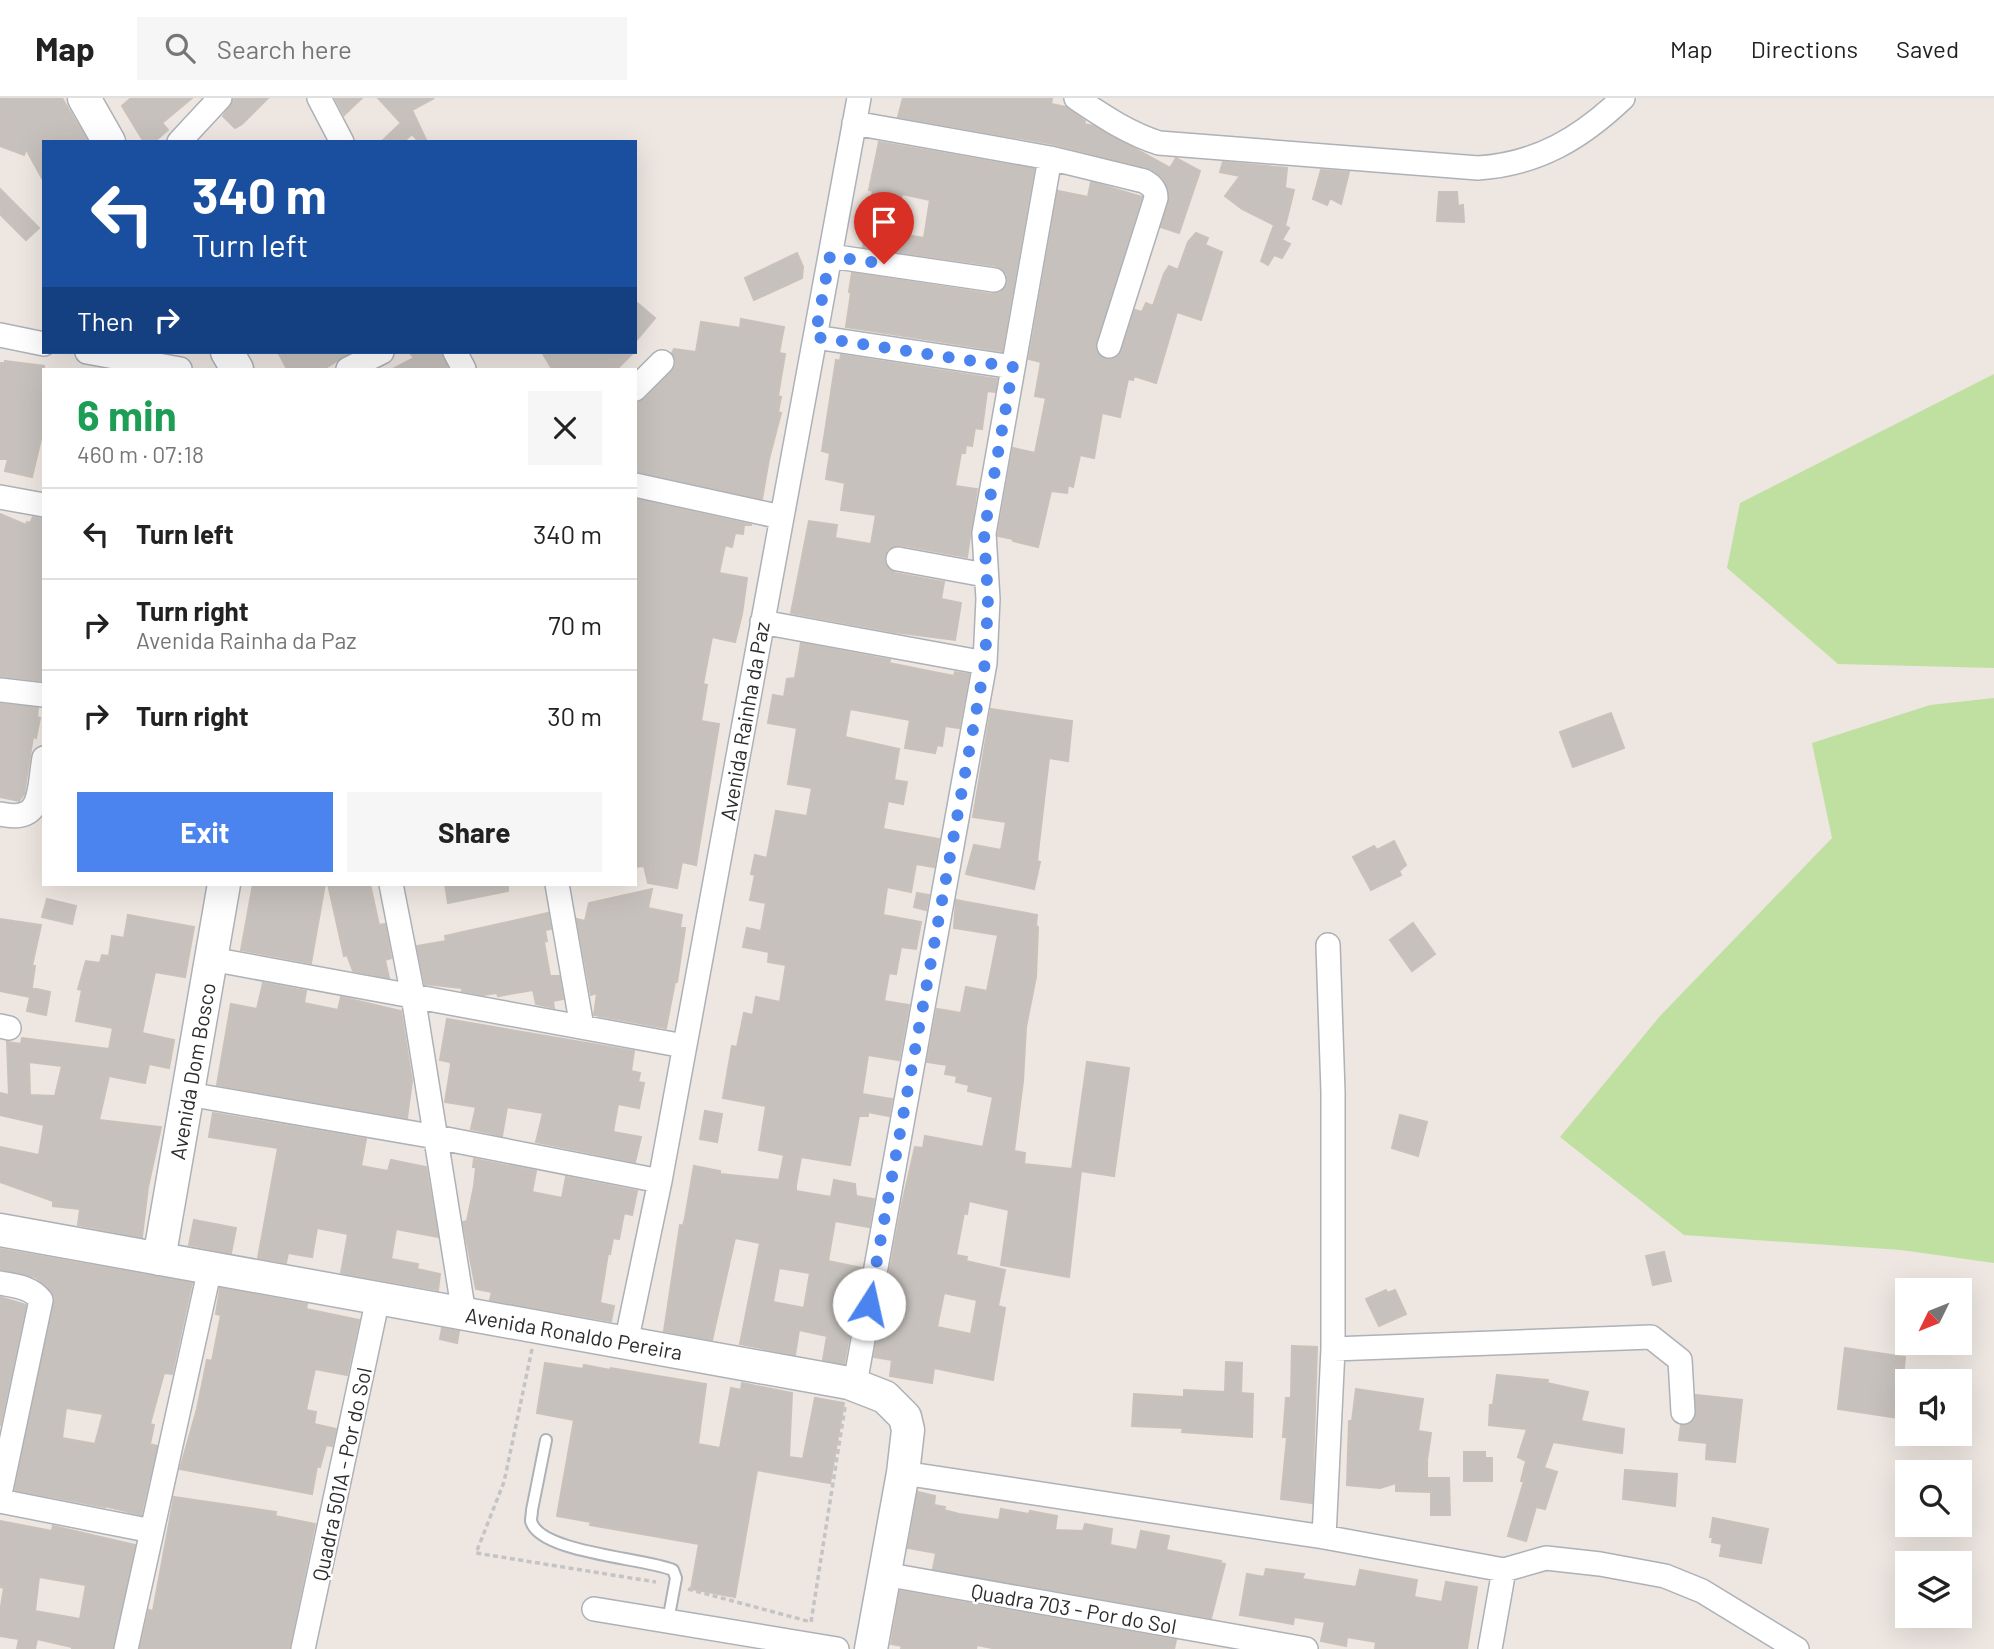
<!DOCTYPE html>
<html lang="en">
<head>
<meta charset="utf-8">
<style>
	body { margin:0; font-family:Barlow,sans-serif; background:#f6f6f6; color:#222; height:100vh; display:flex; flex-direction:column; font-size:26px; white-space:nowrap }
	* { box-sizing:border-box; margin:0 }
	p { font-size:23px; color:#767676 }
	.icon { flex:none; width:38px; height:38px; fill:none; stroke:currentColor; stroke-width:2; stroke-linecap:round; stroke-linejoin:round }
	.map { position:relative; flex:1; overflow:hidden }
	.panel { position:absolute; left:42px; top:270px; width:595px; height:518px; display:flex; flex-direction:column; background:#fff; border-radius:0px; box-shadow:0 7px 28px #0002 }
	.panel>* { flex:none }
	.guide { position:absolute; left:42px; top:42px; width:595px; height:214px; border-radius:0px; box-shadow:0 7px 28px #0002; background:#1a4fa0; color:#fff; overflow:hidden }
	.needle { width:46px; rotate:227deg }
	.tools { position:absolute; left:1895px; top:1180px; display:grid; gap:14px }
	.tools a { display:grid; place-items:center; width:77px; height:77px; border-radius:0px; background:#fff; box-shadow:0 7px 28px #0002; font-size:35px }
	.pin { position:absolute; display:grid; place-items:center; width:60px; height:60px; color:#fff; margin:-72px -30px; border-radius:50% 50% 50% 0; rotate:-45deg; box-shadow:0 0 7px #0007 }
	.pin .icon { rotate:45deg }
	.me { position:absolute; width:77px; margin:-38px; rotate:10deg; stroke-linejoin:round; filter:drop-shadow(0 0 5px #0008) }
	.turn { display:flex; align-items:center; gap:24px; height:147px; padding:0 35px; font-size:32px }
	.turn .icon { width:91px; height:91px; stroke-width:2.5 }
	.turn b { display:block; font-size:49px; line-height:60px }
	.then { display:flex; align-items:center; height:66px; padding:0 35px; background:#0003; gap:14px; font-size:26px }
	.round { display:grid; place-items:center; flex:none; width:74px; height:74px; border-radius:0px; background:#f6f6f6 }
	.overview { display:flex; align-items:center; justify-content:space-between; height:119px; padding:0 35px }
	h1 { font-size:42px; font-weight:700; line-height:52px; color:#1e9e55 }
	.action { display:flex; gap:14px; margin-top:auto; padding:14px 35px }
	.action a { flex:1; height:80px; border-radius:0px; background:#4c84ef; color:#fff; font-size:28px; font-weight:700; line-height:80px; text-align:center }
	.action a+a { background:#f6f6f6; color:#222 }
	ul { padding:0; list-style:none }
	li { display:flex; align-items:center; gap:21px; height:91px; padding:0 35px; border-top:2px solid #e0e0e0 }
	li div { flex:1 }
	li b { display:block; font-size:26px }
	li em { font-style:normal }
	header { display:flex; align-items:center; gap:42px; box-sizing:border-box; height:98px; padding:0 35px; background:#fff; border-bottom:2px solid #e0e0e0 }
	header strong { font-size:33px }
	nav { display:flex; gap:38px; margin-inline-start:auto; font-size:24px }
	.search { width:490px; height:63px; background:#f6f6f6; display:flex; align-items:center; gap:18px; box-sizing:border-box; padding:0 24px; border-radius:0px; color:#767676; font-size:26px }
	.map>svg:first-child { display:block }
	.green { fill:#c0e0a1 }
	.building { fill:#c6c1bc; stroke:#c9c1ba; stroke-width:2; fill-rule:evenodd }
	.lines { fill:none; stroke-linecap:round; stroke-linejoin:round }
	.lane-casing { stroke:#adb1b8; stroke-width:14 }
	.street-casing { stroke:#adb1b8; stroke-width:26 }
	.secondary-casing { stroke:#adb1b8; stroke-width:35 }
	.path { stroke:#c4c4c4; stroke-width:3.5; stroke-dasharray:5 3.5; stroke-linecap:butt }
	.lane { stroke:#fff; stroke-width:10 }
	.street { stroke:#fff; stroke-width:23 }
	.secondary { stroke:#fff; stroke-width:32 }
	.route { stroke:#4c84ef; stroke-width:12; stroke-dasharray:0 21.6 }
	.labels { text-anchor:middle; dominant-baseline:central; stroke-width:5; stroke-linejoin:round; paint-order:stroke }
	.street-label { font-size:21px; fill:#2d2d2d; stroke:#fff }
</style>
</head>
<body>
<header>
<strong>Map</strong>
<div class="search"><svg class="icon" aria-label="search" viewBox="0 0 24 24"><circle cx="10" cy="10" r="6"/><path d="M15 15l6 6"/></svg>Search here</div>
<nav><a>Map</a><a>Directions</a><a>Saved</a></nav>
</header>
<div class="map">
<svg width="1994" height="1551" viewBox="0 0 1994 1551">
	<rect width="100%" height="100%" fill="#ede6e1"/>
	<path class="green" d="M1994,276v294l-156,-4 -111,-96 13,-65z
		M1994,600v565l-93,-13 -217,-15 -124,-98 100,-121 172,-178 -20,-95 118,-38z"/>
	<path class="building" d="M0,0h62l26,44h-44v40l-18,-33 -2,6 -24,-9z
		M131,0h61l-30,25 6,7 -14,12h-10l-22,-36z
		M235,0h33l-26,26 -7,4 -12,-12z
		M335,0h27l-18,17z
		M378,0h56l-22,12 15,32h-8l-7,-8 -9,8h-22l20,-19z
		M903,0h149l-1,6 15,3 19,14 -1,3 10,2 76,42 6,-10 24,13 -21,62 -18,-6 8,-25v-10l-6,-14 -12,-9 -98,-25 -155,-27z
		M879,44l155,27 -32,182 -156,-24 5,-34 -2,-1 3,-19 140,21 8,-1 8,-10 -1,-9 -11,-8 -133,-19 4,-19 57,10 6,-38 -28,-6 -2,11 -29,-5 2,-9 -4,-1z
		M1223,64l64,6 -2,20 9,2 -9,36 4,2 -7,12 8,4 -8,14 -8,-3 -6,10 -7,-4 13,-36 -32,-16 -17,-13 15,-20 -20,-4z
		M1321,72l28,2 -8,32 -11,-6 -3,7 -14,-6z
		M1091,84l51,15 -46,145v8l8,9h9l6,-3 16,-46 7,2 4,-9 7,3 11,-32 5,-8 9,4 10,-28 8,-9 12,5 -3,7 17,7 -21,68 -24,-8 -21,71 -22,-7 -1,4 -5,-1 -8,38 -18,-4 -8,45 -14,-3 -7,32 -5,-2 -1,8 -16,-2 -13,56 -25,-6v-2l-15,-3v-2l15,-86 22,5 11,-55 -11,-2 6,-34 -12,-3 29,-168 30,6z
		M0,91l39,39 -13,12 -26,-26z
		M1439,94h18l1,14 5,-1 1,17 -27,-1z
		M797,155l6,14 -1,11 -48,22 -9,-22z
		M635,203l20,17 -20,24z
		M741,221l43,8 -5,26 6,1 -7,42 3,1 -3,15 3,1 -12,46 -7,40 -127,-28v-68l10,-4 27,-28 4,-6 -4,-12 2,-4 22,3 5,-30 39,6z
		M278,254h73l-27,17h-37z
		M409,254h32l7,17h-55l21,-11z
		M542,254h92l-17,17h-65z
		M841,257l156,24 -2,13 -8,-1 -5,38 -7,-1 -3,18 -6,-1 -1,8h-4l-6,33 22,3 -10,68 -67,-12 -12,4 -4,8 1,7 10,9 49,9 -3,17 20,4 -6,37 -61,-8 -103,-19 18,-92 28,4 -2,13 36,6 5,-29 -35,-5 4,-27 -19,-4 4,-26 -8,-2 14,-91 4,1z
		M5,263l39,5v74l-3,-1 -9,38 -27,-6 3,-12h-8v-96h5z
		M635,401l117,26h-8l-1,9 -8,-1 -3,14 -7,-2 -6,28 28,5 -5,36 -7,28 -23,-5 -9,47 4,1 -6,36 18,3 -23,141 -14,-3 -5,26 -29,-5 -4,-17 -9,1z
		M0,416l26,11 1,-3 3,1 3,-6 11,2v162l-44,-5z
		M801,545l89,17 -1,3 65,13 1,-4 14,2 -10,54 -14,-2 -3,20 -5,-1 -2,8 -30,-5 5,-28 -60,-11 -5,28 54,12 -5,31 13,2 -4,22 -15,-3 -5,28 56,10 -5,28 -18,-3 -5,28 -24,-5 -4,28 38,7 -5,27 -15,-2 -5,27 -7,-1 -5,28 25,4 -10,55 -31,-5 -6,39 30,5 -3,17 -21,-4v4h-9l-9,49 -49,-8 -5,28v6l35,6 3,-17 21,4 1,12 18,3 -5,28 -34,-6 -7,40 34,7 -18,96 -21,-4 4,-24 -28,-6 -4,25 -55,-11 20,-101 -25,-5 -23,102 -48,-9 16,-106 3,1 2,-8 9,-52 26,5v3l59,6 5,-25 -25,-5 7,-44 -43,-8 9,-52 5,1 7,-34 9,2 3,-18 24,5 6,-37 -18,-3 1,-10 -26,-5 4,-19 14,3 5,-28 -16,-3 5,-25 -4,-1 4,-19 12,3 9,-47 31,5 5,-28 -24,-4 9,-56 -29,-5 5,-28 11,2 3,-18 8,-1zM779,1170l31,5 -6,35 -31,-6z
		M0,606l38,4 -1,9 3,1 -4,20 -3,-1 -9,57 -5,7 -19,-4z
		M991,611l81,12 -4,40 -19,-3 -12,103 3,1 -6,27 -68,-15 8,-29 27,5 5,-28 -33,-5z
		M1611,615l13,35 -51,19 -13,-35z
		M1394,743l12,24 -7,6 2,4 -30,15 -18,-33 21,-11 3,4z
		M253,786h72l-14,79 -70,-13z
		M328,786h42l9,41 6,-1 6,34 -6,2 4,18 -36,-7 -6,-16 -3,1z
		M445,786h63v7l-60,12z
		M652,791l-4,19 34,7 -2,13h5l-8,54h-2l-9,46 -72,-13 3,-22 -6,2 -14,-76 8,2 4,-18z
		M917,795l12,2 -3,15 -12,-3z
		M47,801l29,7 -4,18 -30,-7z
		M956,802l81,15 -1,11 2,1 -2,50 -10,50 -3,54 -9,70 11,2 -1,11 48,5 15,-107 42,6 -15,108 -33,-5 -12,106 -68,-12 8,-55 -40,-9 -2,13 -3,-1 -8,42 11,2 -1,4 39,9 -7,36 7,2 -12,72 -59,-12 -2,15 -42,-7 2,-16 -18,-3 28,-153 13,-57 8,1 2,-12 58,11 10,-50 -25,-6 1,-6 -13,-3 1,-6 -12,-2 2,-9 -20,-3 10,-53 24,4 5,-26 21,4 11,-56 -44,-7zM944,1195l33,7 -6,34 -34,-7z
		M548,815l3,16 -6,1 2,11 -3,1 6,34h9l4,23 -10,2 1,7 -18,-4 -3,-14 -35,6 -1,-3 -14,2 -21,-4v-3l-37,-4 -8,-38 29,-5 -1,-5z
		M128,817l66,12 -9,50 -30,-5 -13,61 32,7 -5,28 -20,-4 -4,19 -36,-7 -10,44 62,7 -13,60 -6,50 -64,-12 2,-16 -27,-3v-5l-53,-19v-35l39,8 5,-30 -44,-10v-22l9,2 -2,-53 14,2 1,-6 87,11 4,-21 -37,-7 6,-31 -4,-1 8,-28 14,2 2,-8 7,1 3,-20 12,2zM29,964l33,4 -7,30 -25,-1z
		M0,821l41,6 -9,41h3l-4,27 1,-5 18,4 -4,23 -19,-4 3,-14 -30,-6z
		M1413,825l22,31 -23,17 -22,-31z
		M263,885l43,8 -2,12 34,7 3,-13 60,14 11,70 -5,37 -190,-33 14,-81 26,5z
		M447,921l187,32 -3,20 9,2 -2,9 6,1 -5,25 -21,-4 -5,28 28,5 -6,25 -99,-20 7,-29 -36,-6 -5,29 -31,-7 5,-22 -31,-5 6,-37 -1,-3 -10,-2z
		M705,1013l17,3 -5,28 -17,-3z
		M213,1015l153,26 -5,27 27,5 3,-11 35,7 12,70 -42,-8 -5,30 27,5 -1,5 23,5 -2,16 -97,-17 7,-39 -31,-6 -5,29 -24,-4 -2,10 -28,-5 20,-110 -69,-11z
		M1400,1017l27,7 -9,34 -26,-8z
		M474,1061l62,12 -4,21 30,6 4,-21 71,14 -5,24 -8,-2 -5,26 -6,-1 -3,16 -2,-1 -8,50 14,3 -3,15 -121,-21 2,-8 -16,-3 -13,-67 4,-1 7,-35 2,-19h-3z
		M194,1122l42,8 -5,25 -42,-8z
		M0,1151l192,34 -20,91 -8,-1 -14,51 4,1 -4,19 7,2 -16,69 -36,-9v1l-90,-17 40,-193 -8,-11 -12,-9 -35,-8zM66,1310l37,6 -8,30 -33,-6z
		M1664,1154l7,29 -18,4 -7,-29z
		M220,1190l87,16 -1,5 53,11 -12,55 -32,-6 -9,41 10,2 -2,12 22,5 -4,17 -6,-1 -6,22 -3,-1 -5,28 -132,-25 17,-60 10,-49 5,1 9,-46 -5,-1z
		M1386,1192l1,3 8,-3 11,24 -27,12 -13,-27z
		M0,1199l26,8 -26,121z
		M442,1230l17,3 -2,12 -17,-4z
		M1292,1248l25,1 -5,156 -31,-4 6,-62h-4l3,-39h5z
		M1845,1250l60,9 -6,61 -61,-9z
		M1226,1264l16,1 -1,30 12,1 -1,43 -70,-5 1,-4 -51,-2 2,-32 50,3v-7l41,2z
		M545,1265l38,6 1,-4 26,5 1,-2 95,16 -8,60 22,4 11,-60 10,2 1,-7 50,10 -3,64 14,2 12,-61 29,5 -14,80 -73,-13 -22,127 -44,-8 8,-45 -109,-19 1,-3 -34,-6 17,-96 -37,-7z
		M1497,1277l51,5 -1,3 41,9 -7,29 43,8 -2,24 -69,-11 -9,26 13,4 -12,37 -9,-2 -10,34 -18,-5 16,-55h-3l5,-20 -8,-4 9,-28 -38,-4 1,-20h3z
		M1356,1291l67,10 -5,32 13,2 -4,27v18h22l1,37h-19v-23l-35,-1v-8l-16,5 -33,-3 2,-64h3z
		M1696,1297l46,5 -7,62 -29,-3 1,-16 -28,-3 2,-15 9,-1 6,-6z
		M1464,1354h21v6h7v23h-28z
		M1625,1372l52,4 -2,32 -52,-7z
		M918,1394l17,4 -1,9 11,2 -1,3 15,4 40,6 2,-11 28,5 1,-3 27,5 -2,14 28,1 2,-7 27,5 -2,16 27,5 4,-19 28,5 -3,14 55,11 -1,2 5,1 -14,54 -278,-49 3,-16 -28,-5z
		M174,1399l102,15 -1,4 40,8 -26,125h-149l9,-39 4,1z
		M1713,1420l55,11 -7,34 -41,-7 2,-12 -10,-2 1,-5h-3z
		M0,1423l52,10 1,-5 82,19 -23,104h-40v-2l-35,-8 -2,10h-18l2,-10 -19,-3v-24l4,-24 -4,-1zM39,1479l47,8 -6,34 -45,-8z
		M1266,1471l38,5 -2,5 54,8 4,-17 57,10 -3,17 28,5 4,-20 31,5 -10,62h-92l1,-7 -29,-5 -1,9 -25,-5 4,-19 -31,-5 -1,7 -53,-9 7,-41 17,3z
		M900,1493l276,49 -2,9h-177l-20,-4 -1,4h-75l1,-3 -11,-2z"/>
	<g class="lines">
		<defs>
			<path id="lane" d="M546,1342l-14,70c0,4 -1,7 -1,11 8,32 114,37 142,49l3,8 -8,43"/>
			<path id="street" d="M319,0l23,44
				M1076,0c27,18 52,35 83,45l319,25c60,-4 103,-30 145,-70
				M854,25l196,35 94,23c7,4 12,8 12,17l-47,148
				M179,44l41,-44
				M830,158l164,24
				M0,237l44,9
				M815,239l198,30
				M87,254l93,17
				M455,254l9,17
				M348,271l34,-17
				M635,291l27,-27
				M635,387l146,32
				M0,399l44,8
				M898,461l87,16
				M762,524l223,41
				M0,592l44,5
				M0,716c44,10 38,-24 44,-56
				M391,786l22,112 51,318
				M557,786l25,143
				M211,861l473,87
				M0,928l9,2
				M188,996l248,43 224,44
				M0,1185c16,3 31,4 41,17l-41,194
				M626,1245l34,-162 199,-1083
				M1333,1251l318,-12 29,23 3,52
				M855,1286l130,-721 3,-64 -4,-66 66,-375
				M903,1375l421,64 180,33 42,-12 54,6 65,12 37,15 95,58
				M0,1403l152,30
				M1324,1439l9,-188v-257l-5,-147
				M884,1476l422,75
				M594,1511l243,40
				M126,1551l84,-381
				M303,1551l75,-351
				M1490,1551l14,-79"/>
			<path id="secondary" d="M84,0l25,44
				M227,254l10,17
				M0,1132l849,153 36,14 20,20 3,13 -5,43 -32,176
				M159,1161l65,-375"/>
		</defs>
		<use href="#lane" class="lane-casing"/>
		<use href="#street" class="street-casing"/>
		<use href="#secondary" class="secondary-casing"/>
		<path class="path" d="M532,1251l-28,133 -28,71 180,29
			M688,1491l123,33 34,-215"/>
		<use href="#lane" class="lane"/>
		<use href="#street" class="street"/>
		<use href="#secondary" class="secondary"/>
	</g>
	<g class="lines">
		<path class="route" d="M869,1206l116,-641 3,-64 -4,-66 29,-166 -198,-30 15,-81 54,8"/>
	</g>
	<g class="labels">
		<g class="street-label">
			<text transform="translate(744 623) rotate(-80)">Avenida Rainha da Paz</text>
			<text transform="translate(192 973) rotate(-80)">Avenida Dom Bosco</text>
			<text transform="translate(574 1235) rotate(10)">Avenida Ronaldo Pereira</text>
			<text transform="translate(341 1376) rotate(-78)">Quadra 501A - Por do Sol</text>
			<text transform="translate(1074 1510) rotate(10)">Quadra 703 - Por do Sol</text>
		</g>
	</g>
</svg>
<div class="tools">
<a><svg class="needle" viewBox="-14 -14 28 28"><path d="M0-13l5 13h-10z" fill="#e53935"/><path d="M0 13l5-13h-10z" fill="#767676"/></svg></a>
<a><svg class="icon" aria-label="sound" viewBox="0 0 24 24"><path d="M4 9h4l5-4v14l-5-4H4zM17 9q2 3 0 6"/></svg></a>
<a><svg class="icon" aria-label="search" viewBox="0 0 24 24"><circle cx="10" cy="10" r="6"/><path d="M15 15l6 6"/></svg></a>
<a><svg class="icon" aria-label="layers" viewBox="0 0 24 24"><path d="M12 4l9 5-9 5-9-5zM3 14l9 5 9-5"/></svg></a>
</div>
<div class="pin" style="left:884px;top:166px;background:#d93025"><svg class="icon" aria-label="arrive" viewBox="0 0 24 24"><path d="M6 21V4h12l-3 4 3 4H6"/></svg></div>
<svg class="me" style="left:869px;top:1206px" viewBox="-20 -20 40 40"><circle r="19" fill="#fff"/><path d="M0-13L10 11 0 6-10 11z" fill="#4c84ef"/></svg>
<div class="guide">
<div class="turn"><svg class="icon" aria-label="left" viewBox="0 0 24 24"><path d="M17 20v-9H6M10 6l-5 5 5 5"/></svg><div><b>340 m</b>Turn left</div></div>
<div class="then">Then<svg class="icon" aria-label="right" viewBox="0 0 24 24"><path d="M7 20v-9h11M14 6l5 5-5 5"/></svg></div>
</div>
<section class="panel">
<div class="overview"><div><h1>6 min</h1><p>460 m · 07:18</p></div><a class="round"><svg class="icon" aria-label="close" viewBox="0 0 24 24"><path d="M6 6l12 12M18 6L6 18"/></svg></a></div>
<ul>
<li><svg class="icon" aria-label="left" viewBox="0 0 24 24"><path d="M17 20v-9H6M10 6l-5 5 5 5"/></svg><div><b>Turn left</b></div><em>340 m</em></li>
<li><svg class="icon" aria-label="right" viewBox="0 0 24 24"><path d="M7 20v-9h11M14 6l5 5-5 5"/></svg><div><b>Turn right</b><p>Avenida Rainha da Paz</p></div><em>70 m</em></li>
<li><svg class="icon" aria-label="right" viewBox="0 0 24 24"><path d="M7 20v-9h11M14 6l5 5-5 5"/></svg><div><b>Turn right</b></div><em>30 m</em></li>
</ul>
<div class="action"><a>Exit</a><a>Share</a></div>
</section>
</div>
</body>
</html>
